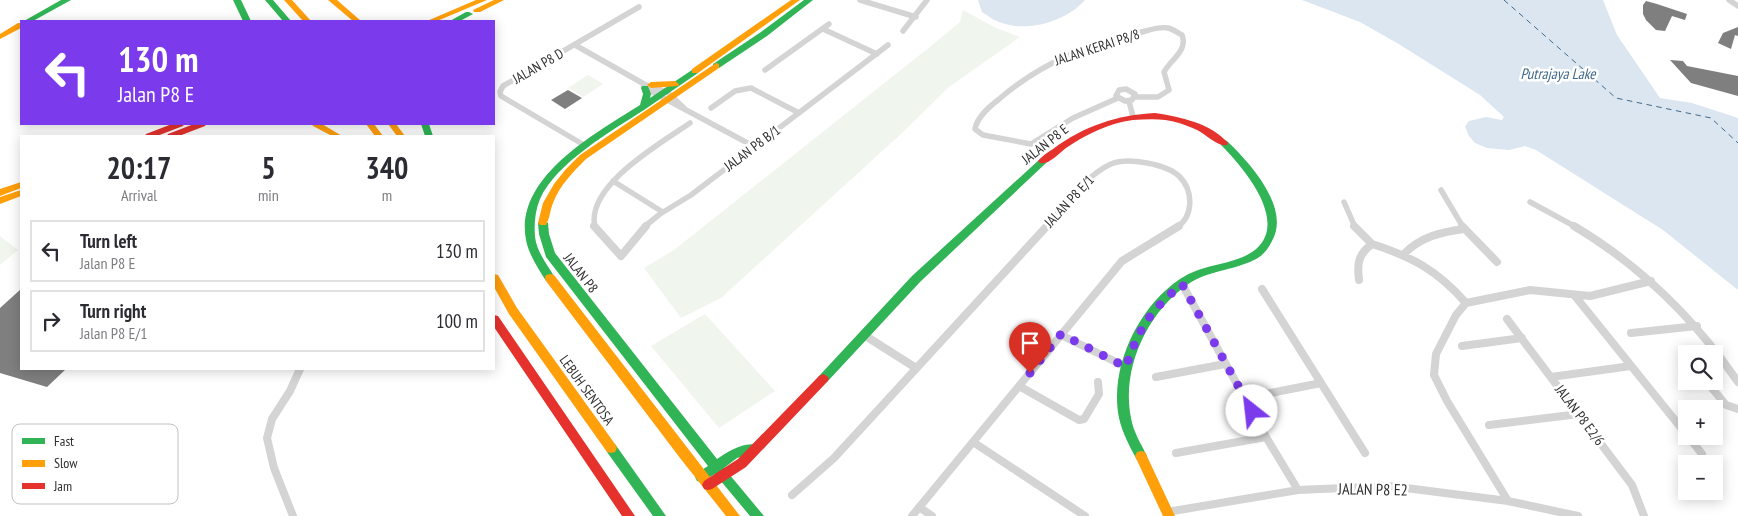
<!DOCTYPE html>
<html lang="en">
<head>
<meta charset="utf-8">
<style>
	body { margin:0; font-family:"PT Sans Narrow",sans-serif; background:#f7f7f7; color:#2b2b33; height:100vh; display:flex; flex-direction:column; font-size:19px; white-space:nowrap }
	* { box-sizing:border-box; margin:0 }
	p { font-size:16px; color:#7c7c81 }
	.icon { flex:none; width:28px; height:28px; fill:none; stroke:currentColor; stroke-width:2; stroke-linecap:round; stroke-linejoin:round }
	.map { position:relative; flex:1; overflow:hidden }
	.sheet { position:absolute; left:20px; top:135px; width:475px; height:235px; display:flex; flex-direction:column; background:#fff; border-radius:0px; box-shadow:0 2px 12px #0003 }
	.sheet>* { flex:none }
	.hud { position:absolute; left:20px; top:20px; width:475px; height:105px; border-radius:0px; box-shadow:0 2px 12px #0003; background:#7c3aed; color:#fff; overflow:hidden }
	.fabs { position:absolute; left:1678px; top:345px; display:grid; gap:10px }
	.fabs a { display:grid; place-items:center; width:45px; height:45px; border-radius:0px; background:#fff; box-shadow:0 2px 12px #0003; font-size:25px }
	.pin { position:absolute; display:grid; place-items:center; width:42px; height:42px; color:#fff; margin:-51px -21px; border-radius:50% 50% 50% 0; rotate:-45deg; box-shadow:0 0 5px #0007 }
	.pin .icon { rotate:45deg }
	.me { position:absolute; width:55px; margin:-28px; rotate:331deg; stroke-linejoin:round; filter:drop-shadow(0 0 4px #0008) }
	.turn { display:flex; align-items:center; gap:18px; height:105px; padding:0 15px; font-size:22px }
	.turn .icon { width:65px; height:65px; stroke-width:2.5 }
	.turn b { display:block; font-size:35px; line-height:42px }
	.eta { display:flex; justify-content:space-evenly; align-items:center; height:85px; text-align:center }
	.eta b { font-size:30px; font-weight:700; line-height:35px }
	ul { padding:0; list-style:none }
	li { display:flex; align-items:center; gap:15px; height:62px; margin:0 10px 8px; padding:0 5px; border:2px solid #e1e1e2; border-radius:0px }
	li div { flex:1 }
	li b { display:block; font-size:19px }
	li em { font-style:normal }
	.map>svg:first-child { display:block }
	.green { fill:#f0f5ed }
	.water { fill:#dbe6f0 }
	.lines { fill:none; stroke-linecap:round; stroke-linejoin:round }
	.ferry { stroke:#416a8d; stroke-width:1; stroke-dasharray:5.5 4.5; stroke-linecap:butt }
	.building { fill:#7f7f7f }
	.street-far1 { stroke:#d4d4d4; stroke-width:5.5 }
	.street { stroke:#d4d4d4; stroke-width:8 }
	.fast { fill:#30b455; fill-rule:evenodd }
	.slow { fill:#ff9f0a; fill-rule:evenodd }
	.jam { fill:#e5322d; fill-rule:evenodd }
	.route { stroke:#7c3aed; stroke-width:9; stroke-dasharray:0 16.2 }
	.labels { text-anchor:middle; dominant-baseline:central; stroke-width:5; stroke-linejoin:round; paint-order:stroke }
	.street-label { font-size:14px; fill:#2f2f2f; stroke:#fff }
	.water-label { font-size:15px; font-style:italic; fill:#416a8d; stroke:#fff }
	.near-street-label { font-size:16px; fill:#2f2f2f; stroke:#fff }
	.key { fill:#fff; stroke:#c1c1c1; stroke-width:1 }
	.key-label { font-size:14px; fill:#2f2f2f }
</style>
</head>
<body>
<div class="map">
<svg width="1738" height="516" viewBox="0 0 1738 516">
	<rect width="100%" height="100%" fill="#fff"/>
	<path class="green" d="M963,10l33,18 24,9 -71,50 -47,46 -181,165 -40,20 -37,-50 30,-18 257,-204 29,-24z
		M588,75l15,9 -20,13 -15,-9z
		M0,236l18,14 -18,15z
		M705,314l70,77 -56,37 -68,-82z"/>
	<path class="water" d="M978,0h107c-20,22 -58,33 -86,22 -6,-2 -12,-7 -17,-10z
		M1302,0h301l14,35 43,63 32,5 46,15v172l-75,-60 -127,-80 -11,-4 -16,4 -22,-2 -12,-5 -6,-7 -4,-10 4,-5 17,-4 16,3 2,-3 -24,-22 -83,-52 -37,-21z"/>
	<g class="lines">
		<path class="ferry" d="M1504,0l112,98 95,20 27,25"/>
	</g>
	<path class="building" d="M1646,1l11,3 30,10 -2,6 -13,-4 -7,15 -9,-1 -10,-10 -3,-6v-9z
		M1738,27v9l-3,-1 -4,14 -13,-6 5,-10z
		M1670,60l13,1 4,5 51,10v20l-47,-13z
		M568,90l14,8 -17,11 -14,-9z
		M21,289v80h45l-19,18 -47,-14v-65z"/>
	<g class="lines">
		<path class="street-far1" d="M860,0l56,17
			M1729,0l9,6
			M823,29l54,25
			M903,31l24,-31
			M575,45l69,39 23,8 17,16
			M765,70l64,-46
			M644,84l1,4 110,59
			M1126,89l9,5 -3,6 -7,1 -9,-5 3,-6z
			M1118,98l-45,20 -42,26 -48,-9 -8,-6c2,-12 14,-22 23,-29 40,-35 89,-56 140,-67 9,-2 21,-7 30,-5 5,1 10,5 14,7 6,16 -11,24 -18,37l5,18 -11,7h-23
			M1129,101l4,16
			M711,108l24,-17 16,-3 48,25
			M584,145l-83,-49 -1,-4 3,-6 136,-79
			M613,181l48,30
			M1441,190l22,37
			M1344,202l11,25
			M1530,202l46,25
			M595,227c-10,-41 66,-84 95,-104
			M644,227l16,-13 31,-19 197,-150
			M1046,227c18,-20 40,-52 65,-63 17,-7 56,0 69,13 14,15 13,40 -3,50"/>
		<path class="street" d="M594,226l27,30 25,-30
			M1354,226l18,18
			M1462,226l35,36
			M1574,226c67,40 120,92 164,156
			M1404,254c16,-17 37,-22 60,-25
			M1359,280c-2,-16 -1,-26 13,-36 41,13 66,27 94,59
			M1182,284l84,153 32,53
			M1262,289l103,164
			M1575,296l111,138
			M1466,303l-10,12 -20,39 -2,21 13,26 61,100
			M1466,303l64,-13 60,6 61,-15
			M1507,319l125,166 12,31
			M1631,333l66,-7
			M864,335l52,33
			M1061,335l65,32
			M1462,346l60,-8
			M1156,377l69,-13
			M1551,377l80,-11
			M1706,381l20,24 12,4
			M1019,386l60,34 5,-1 15,-25 -1,-12
			M1245,398l76,-15
			M1489,425l90,-11
			M1688,436l14,18
			M973,442l112,74
			M1176,453l90,-16
			M792,495l42,-37 213,-232
			M919,507l13,9
			M1167,512l131,-22 92,-4 118,15 70,15
			M293,516l-19,-48 -7,-30 5,-19 18,-28 10,-22
			M912,516l210,-255 57,-35"/>
		<path class="fast" d="M61,0h10l-38,21h-9z
			M233,0h8l10,21h-8z
			M265,0h8l18,21h-8z
			M804,0h9l-46,36 -48,32h-6v-4l48,-32z
			M466,12h3l4,2 -13,7h-10z
			M695,68l3,1v4c-18,12 -36,25 -54,37 -33,21 -88,53 -104,89 -5,12 -6,25 -5,38 2,16 13,28 20,41l-1,3h-8c-8,-13 -17,-26 -20,-41 -12,-63 70,-107 114,-135l3,-11 -2,-6 1,-2h6l3,8 -1,4z
			M421,124h8l4,12h-8z
			M1224,140l3,1c23,22 64,67 45,100 -4,8 -9,15 -18,19 -22,11 -46,10 -67,25 -40,28 -66,84 -56,133 2,13 10,26 16,38l-2,4 -4,1 -4,-1c-7,-13 -15,-28 -18,-42 -10,-50 19,-111 61,-139 23,-15 45,-13 67,-24 49,-26 -2,-86 -26,-110l-1,-2 1,-2z
			M1043,158l3,1 2,2 -2,2 -126,119 -93,100 -4,2 -4,-2 -2,-3 2,-3 93,-100 128,-117z
			M543,220l5,3 1,11 6,19 162,206c10,-7 27,-18 40,-14l2,4 -2,4 -20,5 -13,10 40,48h-14l-35,-42 -14,8 -4,-1 -2,-4 2,-4 11,-7 -162,-209 -7,-23 -1,-11z
			M611,443l4,1 51,72h-13l-46,-64 -2,-4 2,-4z"/>
		<path class="slow" d="M284,0h8l19,21h-8z
			M328,0h9l24,21h-8z
			M476,0h11l-50,21h-10z
			M494,0h10l-24,12h-6l-1,-2z
			M791,0h9l-102,73h-6v-4z
			M18,23h3v5l-21,11v-5z
			M716,63l3,1v4l-133,91c-13,13 -26,26 -33,44 -3,7 -3,15 -7,22h-6l-2,-2 5,-20 11,-19 12,-15 14,-14z
			M675,81l4,3 -1,2 -27,2 -4,-3 4,-3z
			M312,124h10l20,12h-10l-19,-10z
			M366,124h8l9,12h-8z
			M388,124h8l9,12h-8z
			M21,182v6l-21,8v-7z
			M21,190v6l-21,8v-7z
			M494,274l4,1 19,33 98,136 2,4 -2,4 -4,1 -4,-1 -98,-138 -15,-27z
			M550,274l4,1 186,241h-14l-46,-58 -134,-177 -1,-3 1,-3z
			M1141,451l4,1 30,64h-12l-28,-60 2,-4z"/>
		<path class="jam" d="M1155,113c25,4 56,10 73,30l-1,2c-10,2 -21,-11 -30,-15 -6,-3 -12,-5 -18,-7 -15,-5 -31,-4 -46,-3 -24,3 -48,15 -67,28 -8,6 -17,17 -26,15l-2,-2c4,-5 10,-9 15,-12 31,-23 64,-34 102,-36z
			M172,124h12l-1,2 -26,10h-12l1,-2z
			M194,124h12l-1,2 -26,10h-12l1,-2z
			M494,315l4,1 137,200h-13l-128,-189z
			M823,374l4,2 2,3 -2,3 -81,85 -34,22 -4,1 -4,-1 -2,-4 2,-4 34,-22 81,-83z"/>
	</g>
	<g class="lines">
		<path class="route" d="M1030,373l31,-39 65,33c13,-39 24,-56 56,-83l70,127"/>
	</g>
	<g class="labels">
		<g class="street-label">
			<text transform="translate(1097 47) rotate(-18)">JALAN KERAI P8/8</text>
			<text transform="translate(538 66) rotate(-30)">JALAN P8 D</text>
			<text transform="translate(1045 144) rotate(-38)">JALAN P8 E</text>
			<text transform="translate(752 148) rotate(-37)">JALAN P8 B/1</text>
			<text transform="translate(1069 201) rotate(-47)">JALAN P8 E/1</text>
			<text transform="translate(581 273) rotate(52)">JALAN P8</text>
			<text transform="translate(587 390) rotate(54)">LEBUH SENTOSA</text>
			<text transform="translate(1580 415) rotate(53)">JALAN P8 E2/6</text>
		</g>
		<g class="water-label">
			<text x="1558" y="73">Putrajaya Lake</text>
		</g>
		<g class="near-street-label">
			<text transform="translate(1373 489) rotate(1)">JALAN P8 E2</text>
		</g>
	</g>
	<rect x="12" y="424" width="166" height="80" rx="8" class="key"/>
	<rect x="22" y="438" width="23" height="6" fill="#30b455"/>
	<rect x="22" y="460" width="23" height="7" fill="#ff9f0a"/>
	<rect x="22" y="483" width="23" height="6" fill="#e5322d"/>
	<g class="key-label">
		<text x="54" y="446">Fast</text>
		<text x="54" y="468">Slow</text>
		<text x="54" y="491">Jam</text>
	</g>
</svg>
<div class="fabs">
<a><svg class="icon" aria-label="search" viewBox="0 0 24 24"><circle cx="10" cy="10" r="6"/><path d="M15 15l6 6"/></svg></a>
<a>+</a>
<a>−</a>
</div>
<div class="pin" style="left:1030px;top:373px;background:#d93025"><svg class="icon" aria-label="arrive" viewBox="0 0 24 24"><path d="M6 21V4h12l-3 4 3 4H6"/></svg></div>
<svg class="me" style="left:1252px;top:411px" viewBox="-20 -20 40 40"><circle r="19" fill="#fff"/><path d="M0-13L10 11 0 6-10 11z" fill="#7c3aed"/></svg>
<div class="hud">
<div class="turn"><svg class="icon" aria-label="left" viewBox="0 0 24 24"><path d="M17 20v-9H6M10 6l-5 5 5 5"/></svg><div><b>130 m</b>Jalan P8 E</div></div>
</div>
<section class="sheet">
<div class="eta">
<div><b>20:17</b><p>Arrival</p></div>
<div><b>5</b><p>min</p></div>
<div><b>340</b><p>m</p></div>
</div>
<ul>
<li><svg class="icon" aria-label="left" viewBox="0 0 24 24"><path d="M17 20v-9H6M10 6l-5 5 5 5"/></svg><div><b>Turn left</b><p>Jalan P8 E</p></div><em>130 m</em></li>
<li><svg class="icon" aria-label="right" viewBox="0 0 24 24"><path d="M7 20v-9h11M14 6l5 5-5 5"/></svg><div><b>Turn right</b><p>Jalan P8 E/1</p></div><em>100 m</em></li>
</ul>
</section>
</div>
</body>
</html>
